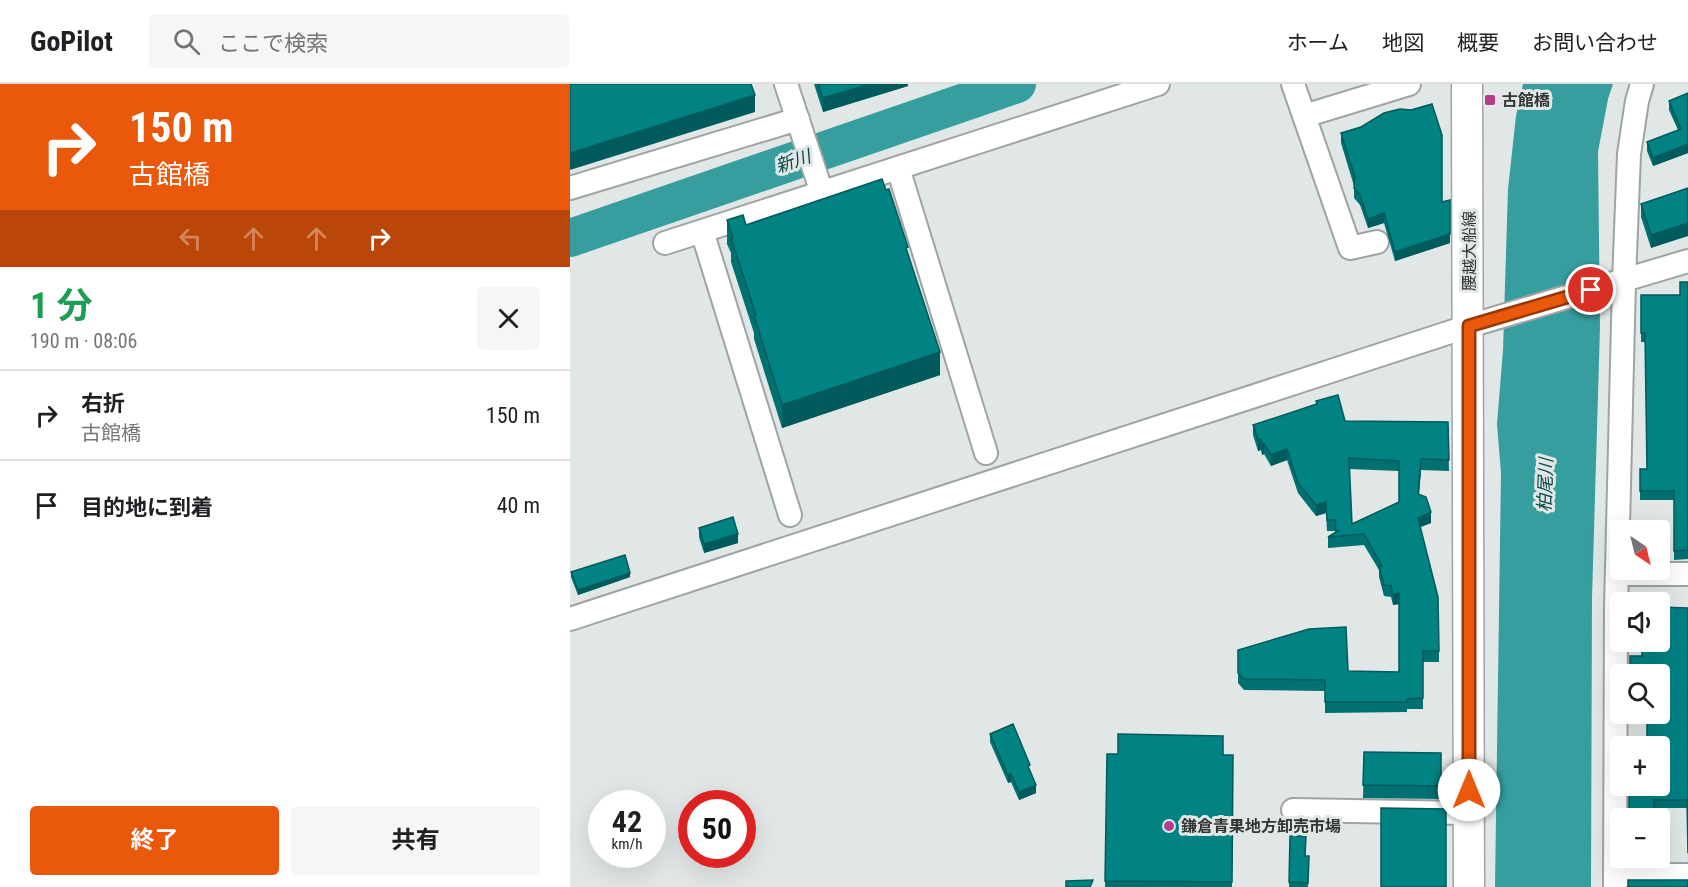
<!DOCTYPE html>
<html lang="ja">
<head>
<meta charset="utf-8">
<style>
	body { margin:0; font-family:"Roboto Condensed","Noto Sans JP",sans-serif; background:#f6f6f6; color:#202124; height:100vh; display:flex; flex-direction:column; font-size:22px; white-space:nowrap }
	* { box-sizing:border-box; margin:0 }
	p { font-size:20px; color:#757577 }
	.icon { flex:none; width:33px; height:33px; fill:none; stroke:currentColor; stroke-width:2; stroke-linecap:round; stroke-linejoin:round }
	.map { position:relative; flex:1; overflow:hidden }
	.drawer { display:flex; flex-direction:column; background:#fff; width:570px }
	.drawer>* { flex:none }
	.top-card { background:#ea580c; color:#fff; overflow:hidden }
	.needle { width:39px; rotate:145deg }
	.controls { position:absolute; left:1040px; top:436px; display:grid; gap:12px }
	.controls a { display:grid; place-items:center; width:60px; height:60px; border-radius:6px; background:#fff; box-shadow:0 6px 24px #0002; font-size:30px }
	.speed { position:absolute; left:18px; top:706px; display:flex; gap:12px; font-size:30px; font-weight:700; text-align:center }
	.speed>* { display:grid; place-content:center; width:78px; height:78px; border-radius:50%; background:#fff; box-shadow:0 6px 24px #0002; line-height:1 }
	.speed small { font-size:15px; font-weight:400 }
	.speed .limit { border:9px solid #d22; background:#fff; color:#111 }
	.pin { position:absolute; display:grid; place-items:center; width:51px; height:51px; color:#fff; margin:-26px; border:3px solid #fff; border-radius:50%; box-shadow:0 2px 6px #0007 }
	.me { position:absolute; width:66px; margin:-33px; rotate:0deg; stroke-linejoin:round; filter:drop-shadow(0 0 4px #0008) }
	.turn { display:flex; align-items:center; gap:21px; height:126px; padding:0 30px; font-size:27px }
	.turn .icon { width:78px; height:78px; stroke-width:2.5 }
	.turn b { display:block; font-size:42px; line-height:51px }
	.lanes { display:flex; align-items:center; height:57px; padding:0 30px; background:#0003; justify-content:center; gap:30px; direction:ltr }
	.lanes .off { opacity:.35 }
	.round { display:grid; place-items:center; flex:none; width:63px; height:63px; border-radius:6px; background:#f6f6f6 }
	.overview { display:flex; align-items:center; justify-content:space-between; height:102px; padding:0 30px }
	h1 { font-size:36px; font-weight:700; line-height:45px; color:#1e9e55 }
	.action { display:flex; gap:12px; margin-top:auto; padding:12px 30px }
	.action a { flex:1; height:69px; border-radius:6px; background:#ea580c; color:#fff; font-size:24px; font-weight:700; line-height:69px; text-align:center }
	.action a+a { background:#f6f6f6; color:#202124 }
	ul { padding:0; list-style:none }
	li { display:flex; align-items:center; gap:18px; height:90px; padding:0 30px; border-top:2px solid #e0e0e0 }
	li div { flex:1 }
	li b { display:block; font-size:22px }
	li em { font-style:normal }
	header { display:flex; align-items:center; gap:36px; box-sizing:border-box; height:84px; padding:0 30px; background:#fff; border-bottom:2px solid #e0e0e0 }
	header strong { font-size:28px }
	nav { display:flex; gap:33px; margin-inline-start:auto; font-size:21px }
	.search { width:420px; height:54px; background:#f6f6f6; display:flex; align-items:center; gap:15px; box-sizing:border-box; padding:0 21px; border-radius:6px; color:#757577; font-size:22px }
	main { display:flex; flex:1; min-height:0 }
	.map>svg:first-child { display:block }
	.water { fill:#369e9f }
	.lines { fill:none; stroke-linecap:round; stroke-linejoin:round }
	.river { stroke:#369e9f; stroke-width:38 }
	.minor-casing { stroke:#9ea4a4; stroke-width:26 }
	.major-casing { stroke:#9ea4a4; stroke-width:33 }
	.minor { stroke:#fff; stroke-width:22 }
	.major { stroke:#fff; stroke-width:30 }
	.wall { fill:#017071; fill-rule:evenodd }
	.shaded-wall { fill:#015b5c }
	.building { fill:#018283; stroke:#015b5c; stroke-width:1.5; fill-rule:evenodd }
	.route-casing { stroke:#983908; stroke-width:15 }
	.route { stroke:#ea580c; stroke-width:10 }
	.poi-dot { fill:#b63b8c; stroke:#e1e7e7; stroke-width:2 }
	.labels { text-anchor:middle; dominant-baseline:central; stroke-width:6; stroke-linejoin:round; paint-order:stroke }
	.poi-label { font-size:16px; font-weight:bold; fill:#333535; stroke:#e1e7e7; text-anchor:start }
	.street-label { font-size:16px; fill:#333535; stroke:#e1e7e7 }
	.water-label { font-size:18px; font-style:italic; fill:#0a4849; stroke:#e1e7e7 }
</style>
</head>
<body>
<header>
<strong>GoPilot</strong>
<div class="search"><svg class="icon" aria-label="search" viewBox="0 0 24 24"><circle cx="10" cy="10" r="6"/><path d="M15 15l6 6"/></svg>ここで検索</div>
<nav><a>ホーム</a><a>地図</a><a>概要</a><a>お問い合わせ</a></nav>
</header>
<main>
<section class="drawer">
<div class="top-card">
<div class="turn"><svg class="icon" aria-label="right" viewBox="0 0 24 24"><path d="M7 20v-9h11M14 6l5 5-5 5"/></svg><div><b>150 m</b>古館橋</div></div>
<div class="lanes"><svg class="icon off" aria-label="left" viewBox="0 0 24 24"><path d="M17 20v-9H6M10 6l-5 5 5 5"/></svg><svg class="icon off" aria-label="ahead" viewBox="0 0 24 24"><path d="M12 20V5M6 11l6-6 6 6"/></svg><svg class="icon off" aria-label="ahead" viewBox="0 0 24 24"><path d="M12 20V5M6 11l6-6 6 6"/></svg><svg class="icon" aria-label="right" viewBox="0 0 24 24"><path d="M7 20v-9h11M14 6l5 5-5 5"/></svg></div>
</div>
<div class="overview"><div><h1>1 分</h1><p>190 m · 08:06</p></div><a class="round"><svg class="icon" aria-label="close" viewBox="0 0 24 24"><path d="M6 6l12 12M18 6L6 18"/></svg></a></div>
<ul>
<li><svg class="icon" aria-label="right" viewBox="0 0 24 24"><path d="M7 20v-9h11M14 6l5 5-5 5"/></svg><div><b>右折</b><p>古館橋</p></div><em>150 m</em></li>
<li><svg class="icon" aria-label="arrive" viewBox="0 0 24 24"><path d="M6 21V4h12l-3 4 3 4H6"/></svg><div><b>目的地に到着</b></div><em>40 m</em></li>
</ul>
<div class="action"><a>終了</a><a>共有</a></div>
</section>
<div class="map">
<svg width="1118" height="803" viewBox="0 0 1118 803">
	<rect width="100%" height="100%" fill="#e1e7e7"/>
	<path class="water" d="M953,0h90l-5,15 -10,53 2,175 -8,271 -1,289h-96l6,-414 -4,-49 6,-74 5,-161 8,-73z"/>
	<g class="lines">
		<path class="river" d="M0,154l447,-154"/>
		<defs>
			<path id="minor" d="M216,0l36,109
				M723,0l57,164 27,-6
				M734,32l105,-32
				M328,84l88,285
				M0,104l228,-69
				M132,147l88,284
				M95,159l493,-159
				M1047,490h71
				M0,535l899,-293 219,-65
				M723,726l176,3
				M1045,791h73
				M1045,803l1,-278 8,-328 5,-127 8,-53 5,-17"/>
			<path id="major" d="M897,0l2,803"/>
		</defs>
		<use href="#minor" class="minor-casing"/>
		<use href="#major" class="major-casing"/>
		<use href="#minor" class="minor"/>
		<use href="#major" class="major"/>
	</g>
	<path class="wall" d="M244,0h94v2l-85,26z
		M1118,9v60l-35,13 -6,-15v-9l31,-12 -9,-20v-9z
		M771,49l101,69 8,41 -55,18 -11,-38 -16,5 -8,-23 -6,-7v-12l-13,-43z
		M1118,104l-37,60 -10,-31v-13z
		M157,136l19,5 162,29 32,121 -158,53 -28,-89v-6l-23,-71v-9l-4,-9z
		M1118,198v277l-14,1v-60h-34v-31h7l-2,-127h-4v-47h39z
		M746,317l29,20 103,1 1,49 -28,-1 -2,25 12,28 -11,4 19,124v11h-16v47h-16v3l-82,1v-22l-81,-1 -6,-7v-33l110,21 51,1v-68l-6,1 -2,-8 -7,-1 -5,-19v-7l-15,-25 -36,3v-11l7,-5v-1h-8l-1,-18 -10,3 -18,-23 -11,-33 -16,6 -7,-12 -2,1 -1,-5 -3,1 -5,-16v-10l63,-21zM779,385l50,2v31l-47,22z
		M129,444l39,15 -34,10 -5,-16z
		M1,488l59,5 -52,18 -7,-18z
		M1118,524v254l-1,-54h-33l-19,-21 12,-46 12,-27z
		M420,650l40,39 6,20 -17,7 -8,-18 -3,1 -18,-41z
		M794,668l77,1v46l-78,-1z
		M537,670l126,1 -1,132h-127z
		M720,752l16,20h3l-1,31h-19z
		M1059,774h25v3h-25z"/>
	<path class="shaded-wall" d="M300,0h38v2l-85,26v-14z
		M185,11v17l-185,58v-17z
		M1118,60v9l-35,13v-8z
		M814,129v10l-16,5v-9z
		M1118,139v13l-37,12v-13z
		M880,150v9l-55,18v-9z
		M370,268v23l-158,53v-23z
		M691,355v11l-3,1v-11z
		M692,360h2v10l-2,1z
		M717,365v11l-16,6v-11z
		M851,375v11l-3,35v-11z
		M756,418v11l-10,3v-11z
		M861,428v11l-13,5v-10z
		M168,450v9l-34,10v-9z
		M60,489v4l-52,18v-5z
		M829,509v11l-6,1v-10z
		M441,690v8l-3,1v-8z
		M466,701v8l-17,7v-8z"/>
	<path class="building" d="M0,0h181l4,11 -185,58z
		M248,0h52l-47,14z
		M1118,9v51l-35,14 -6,-16 34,-13 -12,-28z
		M862,20l10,31v67l8,-2v34l-55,18 -11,-39 -16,6 -8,-24 -6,-7 1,-11 -14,-44 20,-6 23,-14 16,-4 11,1z
		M312,95l4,11 3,-1 19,58 -2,1 34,104 -158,53 -28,-89 2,-1 -25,-77h2l-6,-18 16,-5 3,10z
		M1118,104v35l-37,12 -10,-31z
		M1110,198h8v268l-14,1v-60h-34v-22h7l-2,-136h-4v-38h39z
		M768,311l7,26 103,1 1,38 -28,-1 -3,35 8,3 5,15 -13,6 20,79 1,54h-16v47l-16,1v3h-82v-22l-81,-1 -6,-6v-23l71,-21 37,-2 2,44 51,1v-79l-6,2 -2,-9 -7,-1 -5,-18 3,-1 -18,-32 -36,3 10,-6h-2l-1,-11h-8l-1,-18 -10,3 -18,-22 -11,-34 -16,6 -7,-11h-2l-1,-5 -3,1 -5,-15 64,-21 -1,-3zM779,374l50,3v41l-47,22z
		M163,433l5,17 -34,10 -5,-16z
		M55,471l5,18 -52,17 -7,-18z
		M1089,523l29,1v245l-1,-53h-33v19h-25v-31l6,-1v-1h24v-39h-24v-6h12v-27h12v-39h-29v-19h12v-14h17z
		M443,640l17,41 -2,1 8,19 -17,7 -8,-18 -3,1 -18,-41z
		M548,650l105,2v19h10l-1,127 -127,-1 2,-127h11z
		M794,668l77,1v33l-78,-1z
		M811,724l65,1v78h-65z
		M720,752h16l-1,20h4l-1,27 -19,-1z
		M523,796l-3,7h-24v-6z
		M1058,796h60v7h-60z"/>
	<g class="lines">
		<defs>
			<path id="route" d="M899,706v-464l122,-36"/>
		</defs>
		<use href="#route" class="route-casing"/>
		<use href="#route" class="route"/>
	</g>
	<g class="poi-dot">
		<rect x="914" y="10" width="12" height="12" rx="3"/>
		<circle cx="599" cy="742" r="6"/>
	</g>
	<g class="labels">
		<g class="poi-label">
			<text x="932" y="16">古館橋</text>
			<text x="611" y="742">鎌倉青果地方卸売市場</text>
		</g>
		<g class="street-label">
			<text transform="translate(899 167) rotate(-90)">腰越大船線</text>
		</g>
		<g class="water-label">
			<text transform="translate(223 77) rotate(-19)">新川</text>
			<text transform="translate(975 401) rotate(-88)">柏尾川</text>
		</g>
	</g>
</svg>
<div class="controls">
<a><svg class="needle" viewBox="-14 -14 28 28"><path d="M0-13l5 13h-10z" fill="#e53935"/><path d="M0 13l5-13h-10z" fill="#757577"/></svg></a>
<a><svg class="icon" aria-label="sound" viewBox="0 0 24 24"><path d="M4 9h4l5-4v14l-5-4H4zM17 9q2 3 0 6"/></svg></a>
<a><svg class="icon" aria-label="search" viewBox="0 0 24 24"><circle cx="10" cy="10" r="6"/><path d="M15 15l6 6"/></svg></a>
<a>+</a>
<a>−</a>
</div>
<div class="speed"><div>42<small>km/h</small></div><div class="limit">50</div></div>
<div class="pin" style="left:1021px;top:206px;background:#d93025"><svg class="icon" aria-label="arrive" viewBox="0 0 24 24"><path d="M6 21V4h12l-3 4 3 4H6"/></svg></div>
<svg class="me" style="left:899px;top:706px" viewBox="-20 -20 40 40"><circle r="19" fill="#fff"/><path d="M0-13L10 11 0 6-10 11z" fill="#ea580c"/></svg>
</div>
</main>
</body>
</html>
